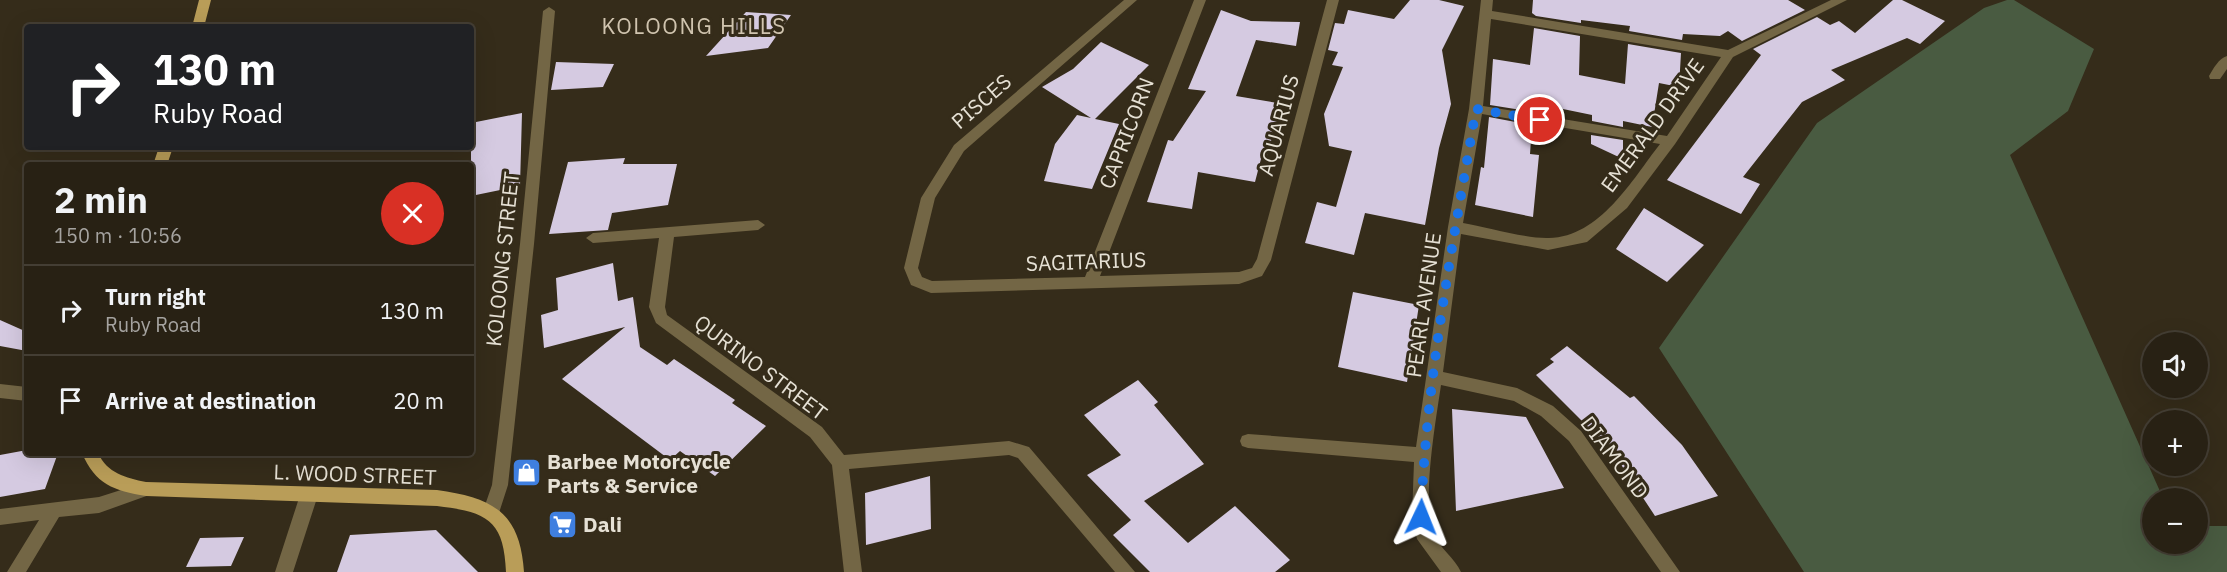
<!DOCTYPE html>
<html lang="en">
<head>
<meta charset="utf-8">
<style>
	body { margin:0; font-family:"IBM Plex Sans",sans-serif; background:#342e22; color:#f1f3f6; height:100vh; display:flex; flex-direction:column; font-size:22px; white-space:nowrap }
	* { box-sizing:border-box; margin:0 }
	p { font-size:20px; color:#a5a3a0 }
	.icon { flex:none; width:33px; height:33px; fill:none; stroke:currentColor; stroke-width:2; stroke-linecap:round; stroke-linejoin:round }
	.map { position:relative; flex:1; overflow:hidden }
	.sheet { position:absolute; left:24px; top:162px; width:450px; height:294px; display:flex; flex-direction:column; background:#282114; border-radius:6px; box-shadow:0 6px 24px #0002,0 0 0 2px #443e34 }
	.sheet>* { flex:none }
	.hud { position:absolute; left:24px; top:24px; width:450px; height:126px; border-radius:6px; box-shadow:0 6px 24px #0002,0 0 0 2px #443e34; background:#202124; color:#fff; overflow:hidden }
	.fabs { position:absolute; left:2142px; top:332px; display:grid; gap:12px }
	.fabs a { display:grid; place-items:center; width:66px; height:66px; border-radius:50%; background:#282114; box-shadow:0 6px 24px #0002,0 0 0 2px #443e34; font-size:30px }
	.pin { position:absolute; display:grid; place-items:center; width:51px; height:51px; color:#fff; margin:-26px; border:3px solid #fff; border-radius:50%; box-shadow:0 2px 6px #0007 }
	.me { position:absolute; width:66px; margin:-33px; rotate:2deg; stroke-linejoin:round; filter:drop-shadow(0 0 4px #0008) }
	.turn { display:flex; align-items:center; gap:21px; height:126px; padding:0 30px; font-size:27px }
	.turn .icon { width:78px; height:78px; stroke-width:2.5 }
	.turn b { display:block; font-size:42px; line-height:51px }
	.round { display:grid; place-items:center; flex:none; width:63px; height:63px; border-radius:32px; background:#342e22 }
	.headline { display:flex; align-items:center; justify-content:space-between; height:102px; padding:0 30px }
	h1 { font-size:36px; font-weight:800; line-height:45px }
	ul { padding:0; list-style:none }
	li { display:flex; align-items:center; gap:18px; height:90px; padding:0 30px; border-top:2px solid #443e34 }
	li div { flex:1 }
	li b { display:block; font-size:22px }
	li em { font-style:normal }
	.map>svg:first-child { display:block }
	.green { fill:#495b41 }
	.building { fill:#d5cae1 }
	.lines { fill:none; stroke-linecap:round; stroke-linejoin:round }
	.minor { fill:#736645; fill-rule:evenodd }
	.major { fill:#b99d58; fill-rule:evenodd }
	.route { stroke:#1a73e8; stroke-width:10; stroke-dasharray:0 18 }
	.labels { text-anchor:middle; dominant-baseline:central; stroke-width:6; stroke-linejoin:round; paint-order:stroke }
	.street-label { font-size:21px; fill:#e6e1d5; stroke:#352c1a }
	.poi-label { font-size:21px; font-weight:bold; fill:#e6e1d5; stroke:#352c1a; text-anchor:start }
	.neighbourhood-label { font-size:22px; letter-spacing:1.5px; fill:#d0c4af; stroke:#352c1a }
</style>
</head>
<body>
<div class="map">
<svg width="2227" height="572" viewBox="0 0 2227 572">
	<rect width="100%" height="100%" fill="#352c1a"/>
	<path class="green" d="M2007,0h7l80,49 -26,62 -58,44 153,343h-11v45h46v-17h29v46h-423l-145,-224 158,-225 167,-115z"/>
	<path class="building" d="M1410,0h29l25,6 -22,44 9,54 -12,44 -14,77 -60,-12 -11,42 -49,-12 12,-41 19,5 16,-56 -23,-5 -5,-32 19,-47 -11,-2 6,-13 -10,-2 7,-27 9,1 4,-14 46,9z
		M1533,0h255l17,10 -63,31 -14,-10 -8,5 -37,-2 -1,6 -53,-9 1,-5 -49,-6v3l-45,-7 -4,-3z
		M1893,0h9l43,21 -25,23 -13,-6 -76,32 14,10 -43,22 -59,75 17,7 -19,30 -74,-34 94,-125 -8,-6 64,-32 13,8 9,-4 16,12z
		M1221,10l30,11 49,1 -4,24 -40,-6 -20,56 48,8 -5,23 -4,-1 -8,30 -5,-1 -7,27 -57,-10 -6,37 -45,-7 21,-62 5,1 33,-50 -18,-2z
		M746,12l45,3 -23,33 -62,8z
		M1534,28l46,8 -1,39 46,9 3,-40 53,9 -2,34 -20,-4 -7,44 -29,-6v6l-31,-6v-6l-58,-12 -1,9 -43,-7 3,-46 37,6z
		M1101,42l48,23 -54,54 24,5 -27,65 -48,-8 11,-37 22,-29 14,3 -49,-31 31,-18z
		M556,62l58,2 -11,23 -52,3z
		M522,113l-2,73 -49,10v-73z
		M1489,117l43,8 -2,29 9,1 -6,62 -58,-12 6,-38 3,1z
		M1591,135l32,5v19l-32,-15z
		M625,158l-2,6h54l-9,41 -56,8 -4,17 -59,4 19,-72z
		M1644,208l60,37 -37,37 -51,-33z
		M613,263l5,38 15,-4 7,50 27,18 7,-6 61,41 -3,3 34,23 -51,50 -35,-25 -10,9 -108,-81 63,-52 -81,21 -3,-33 17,-5 -2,-32z
		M1353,292l66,13 -12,77 -69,-15z
		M0,320l27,12v19l-27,-5z
		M1567,346l63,52 4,-2 48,49 36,51 -63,20 -35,-53 -2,2 -39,-42h5l-48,-48 18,-13 -4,-3z
		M1138,380l20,22 -4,3 50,59 -60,37 44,42 47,-37 55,54 -15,12h-125l-37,-37 18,-15 -44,-45 34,-20 -37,-40z
		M1452,409l74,8 38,71 -108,23z
		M27,450v3h31l-13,36 -45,8v-42z
		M930,476l1,53 -65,16 -1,-52z
		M436,530l42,42h-141l13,-37z
		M244,537l-13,29 -45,1 14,-29z"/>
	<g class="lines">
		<path class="minor" d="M1124,0h13l-173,151 -29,47 -17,70 4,9 10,4 153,-4 109,-277h12l-106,276 139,-4 13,-4 5,-9 70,-259h12l-68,260 -9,16 -23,8 -308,9 -20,-8 -7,-17 17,-70 33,-53z
			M1481,0h12l-1,11 236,39 103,-50h16l-114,57 -58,87 -48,64 -40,34 -39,8 -87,-16 -18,138 74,16 36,18 28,25 99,141h-19l-92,-131 -28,-25 -27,-15 -73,-16c-5,35 -20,118 -7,149 5,14 21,24 27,38h-20l-24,-33 -5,-22 2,-55 -166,-14 -6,-2 -2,-5 2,-5 6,-2 168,13 32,-220 21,-118zM1491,19l230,38 -54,79 -184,-30zM1482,114l178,30c-28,36 -60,93 -111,94 -22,1 -63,-11 -86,-15z
			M549,7l6,4 -21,233 -26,241 -10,31 -6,3 -6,-3 -3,-5 9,-26 28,-241 23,-233z
			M2227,56v13l-7,10h-10l-1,-3c4,-7 10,-18 18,-20z
			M758,220l7,5 -7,5 -84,7 -9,70 2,8 155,112 22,28 165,-14 20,6 106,125h-20l-97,-114 -9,-3 -160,14 13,103h-18l-12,-107 -22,-28 -154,-114 -7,-16 10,-69 -66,5 -7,-5 7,-5z
			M0,384l27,3v14l-27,-3z
			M146,482l6,2 3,5 -3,5 -53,19 -40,4 -33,55h-19l32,-52 -39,5v-16l99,-12z
			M309,487l6,3 3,5 -25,77h-18l25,-77 3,-5z"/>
		<path class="major" d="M199,0h12l-7,27h-12z
			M159,147h14l-6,18h-14z
			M82,453h16c9,20 28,25 48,29l291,8c56,8 83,22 87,82h-18c-2,-53 -20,-60 -69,-66l-291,-10c-32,-5 -51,-12 -64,-43z"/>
	</g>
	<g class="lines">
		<path class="route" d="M1421,517c5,-137 32,-273 55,-408l64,11"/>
	</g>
	<defs>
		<symbol id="shop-square" viewBox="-11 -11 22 22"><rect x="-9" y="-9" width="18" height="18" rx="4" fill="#3f7fe0" stroke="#352c1a"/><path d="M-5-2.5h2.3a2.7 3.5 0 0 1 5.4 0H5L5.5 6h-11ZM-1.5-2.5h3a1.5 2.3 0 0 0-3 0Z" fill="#fff"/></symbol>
		<symbol id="supermarket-square" viewBox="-11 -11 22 22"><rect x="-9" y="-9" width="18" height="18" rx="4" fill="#3f7fe0" stroke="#352c1a"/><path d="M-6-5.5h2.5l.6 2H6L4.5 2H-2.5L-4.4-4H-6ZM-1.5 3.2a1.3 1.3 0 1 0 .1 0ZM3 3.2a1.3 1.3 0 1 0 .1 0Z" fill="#fff"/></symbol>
	</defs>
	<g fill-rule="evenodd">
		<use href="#shop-square" x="510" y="456" width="33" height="33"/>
		<use href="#supermarket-square" x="546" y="508" width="33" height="33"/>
	</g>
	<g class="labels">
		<g class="street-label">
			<text transform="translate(981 101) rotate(-41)">PISCES</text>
			<text transform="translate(1278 125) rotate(-75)">AQUARIUS</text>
			<text transform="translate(1652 125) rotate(-54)">EMERALD DRIVE</text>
			<text transform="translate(1126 133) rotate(-69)">CAPRICORN</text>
			<text transform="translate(502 259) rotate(-84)">KOLOONG STREET</text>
			<text transform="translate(1086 261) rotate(-2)">SAGITARIUS</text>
			<text transform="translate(1423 305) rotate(-82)">PEARL AVENUE</text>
			<text transform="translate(761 367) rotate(37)">QURINO STREET</text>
			<text transform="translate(1615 457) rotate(53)">DIAMOND</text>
			<text transform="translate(355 474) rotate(2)">L. WOOD STREET</text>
		</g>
		<g class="poi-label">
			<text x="547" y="461">Barbee Motorcycle<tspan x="547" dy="24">Parts &amp; Service</tspan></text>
			<text x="583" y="524">Dali</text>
		</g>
		<g class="neighbourhood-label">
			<text x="694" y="25">KOLOONG HILLS</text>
		</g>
	</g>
</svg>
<div class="fabs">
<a><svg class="icon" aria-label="sound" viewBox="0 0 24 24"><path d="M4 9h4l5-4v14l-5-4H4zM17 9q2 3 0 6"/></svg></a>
<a>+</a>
<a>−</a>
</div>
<div class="pin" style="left:1540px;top:120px;background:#d93025"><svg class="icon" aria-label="arrive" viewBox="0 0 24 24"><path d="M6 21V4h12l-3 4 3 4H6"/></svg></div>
<svg class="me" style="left:1421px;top:517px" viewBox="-20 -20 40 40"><path d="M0-17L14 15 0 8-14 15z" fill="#1a73e8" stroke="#fff" stroke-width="4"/></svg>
<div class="hud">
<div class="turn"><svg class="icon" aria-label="right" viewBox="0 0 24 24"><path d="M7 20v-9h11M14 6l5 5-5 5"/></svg><div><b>130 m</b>Ruby Road</div></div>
</div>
<section class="sheet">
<div class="headline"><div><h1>2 min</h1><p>150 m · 10:56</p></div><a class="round" style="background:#d93025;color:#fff"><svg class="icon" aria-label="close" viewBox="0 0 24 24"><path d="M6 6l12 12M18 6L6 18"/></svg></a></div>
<ul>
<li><svg class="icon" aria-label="right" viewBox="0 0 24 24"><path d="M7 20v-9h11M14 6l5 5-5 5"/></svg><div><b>Turn right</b><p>Ruby Road</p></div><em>130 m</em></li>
<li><svg class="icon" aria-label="arrive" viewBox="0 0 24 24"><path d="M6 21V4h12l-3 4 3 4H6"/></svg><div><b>Arrive at destination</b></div><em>20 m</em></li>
</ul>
</section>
</div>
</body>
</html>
